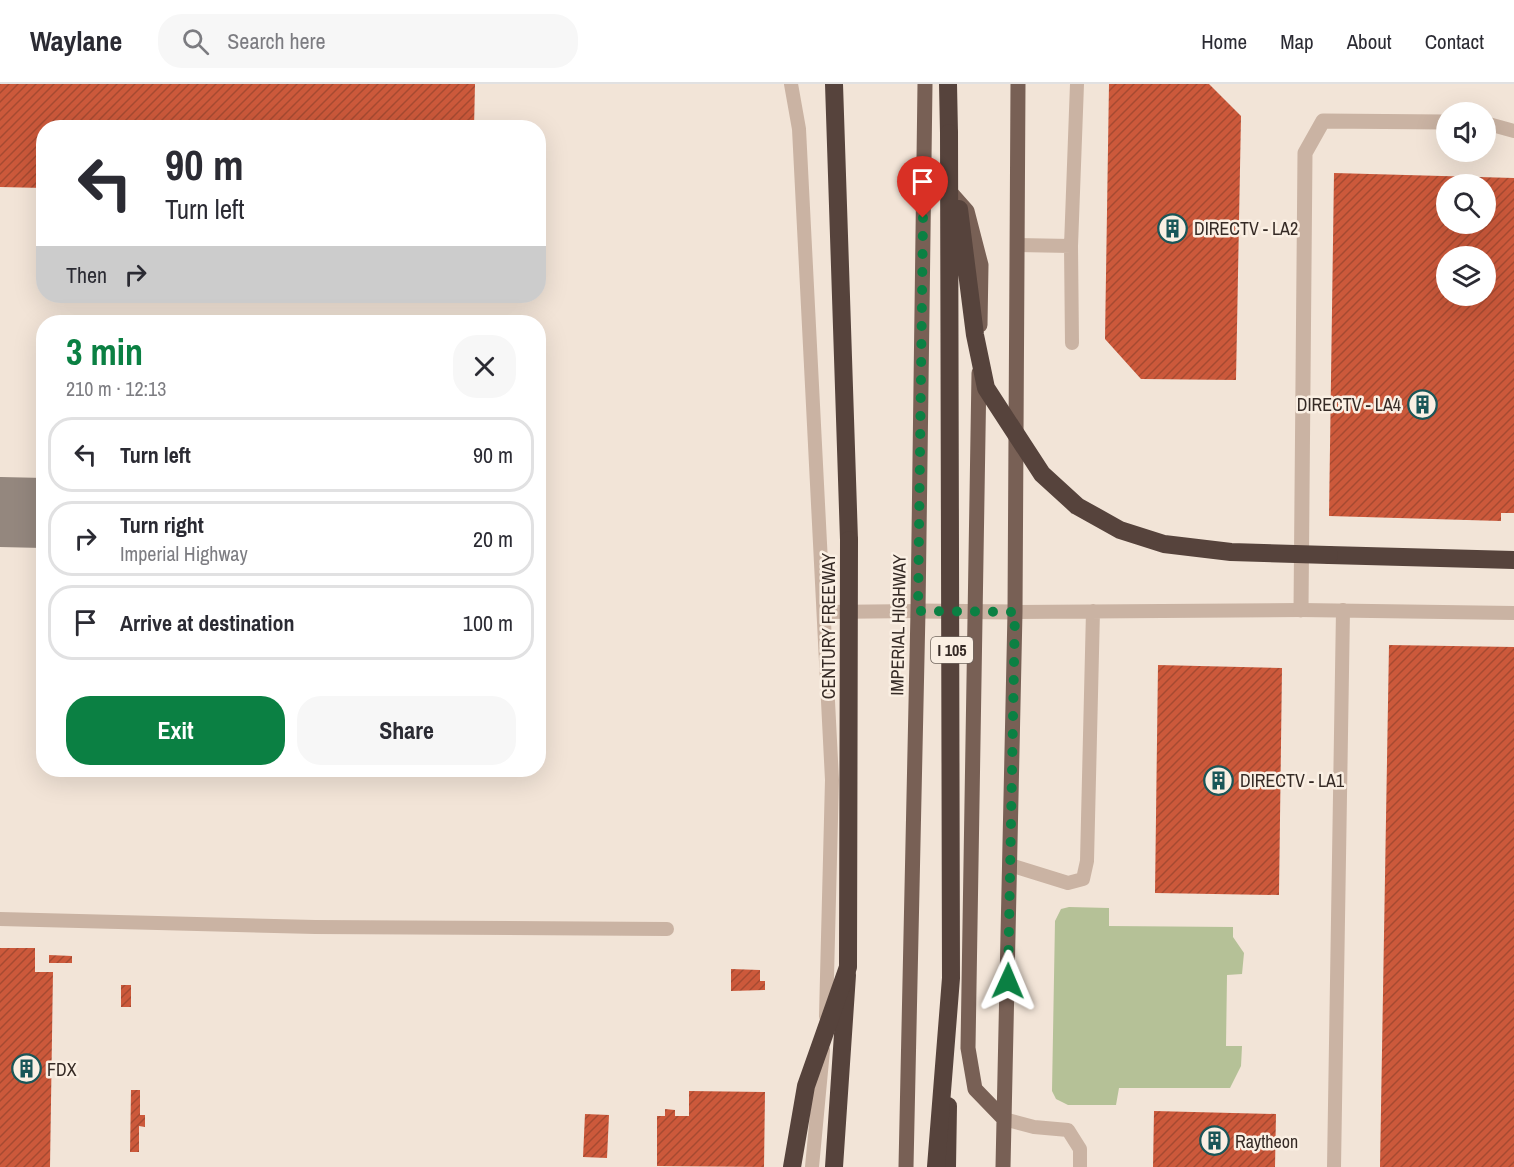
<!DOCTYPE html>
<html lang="en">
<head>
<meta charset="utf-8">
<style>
	body { margin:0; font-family:"Archivo Narrow",sans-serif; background:#f7f7f7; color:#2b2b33; height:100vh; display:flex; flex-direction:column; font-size:22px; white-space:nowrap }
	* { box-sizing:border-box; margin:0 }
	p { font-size:20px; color:#7c7c81 }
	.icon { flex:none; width:33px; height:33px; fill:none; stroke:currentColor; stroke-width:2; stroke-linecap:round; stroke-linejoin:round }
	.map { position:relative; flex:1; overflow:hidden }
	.details { position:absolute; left:36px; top:231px; width:510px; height:462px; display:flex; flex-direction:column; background:#fff; border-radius:24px; box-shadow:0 6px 24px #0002 }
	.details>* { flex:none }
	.banner { position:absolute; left:36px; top:36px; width:510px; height:183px; border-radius:24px; box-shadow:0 6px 24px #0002; background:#fff; color:#2b2b33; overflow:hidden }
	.controls { position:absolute; left:1436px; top:18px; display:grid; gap:12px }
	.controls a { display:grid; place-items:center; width:60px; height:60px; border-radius:50%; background:#fff; box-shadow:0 6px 24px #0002; font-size:30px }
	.pin { position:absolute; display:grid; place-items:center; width:51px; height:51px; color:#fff; margin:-62px -26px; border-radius:50% 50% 50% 0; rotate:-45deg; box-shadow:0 0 6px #0007 }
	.pin .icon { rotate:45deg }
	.me { position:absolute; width:66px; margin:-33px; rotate:1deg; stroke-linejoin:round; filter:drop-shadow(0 0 4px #0008) }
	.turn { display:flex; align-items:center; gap:21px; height:126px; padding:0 30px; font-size:27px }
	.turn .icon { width:78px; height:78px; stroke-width:2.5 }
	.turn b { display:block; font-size:42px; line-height:51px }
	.then { display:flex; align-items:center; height:57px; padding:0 30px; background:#0003; gap:12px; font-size:22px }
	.round { display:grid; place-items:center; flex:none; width:63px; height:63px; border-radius:24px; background:#f7f7f7 }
	.summary { display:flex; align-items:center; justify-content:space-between; height:102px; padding:0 30px }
	h1 { font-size:36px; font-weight:700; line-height:45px; color:#0b8043 }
	.primary-button { display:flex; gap:12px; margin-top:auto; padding:12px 30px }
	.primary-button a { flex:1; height:69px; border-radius:24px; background:#0b8043; color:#fff; font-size:24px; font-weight:700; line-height:69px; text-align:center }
	.primary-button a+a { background:#f7f7f7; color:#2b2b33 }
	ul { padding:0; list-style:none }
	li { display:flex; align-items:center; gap:18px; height:75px; margin:0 12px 9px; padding:0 18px; border:3px solid #e1e1e2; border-radius:24px }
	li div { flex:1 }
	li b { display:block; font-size:22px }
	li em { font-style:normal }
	header { display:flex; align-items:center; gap:36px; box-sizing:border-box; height:84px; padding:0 30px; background:#fff; border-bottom:2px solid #e1e1e2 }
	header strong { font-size:28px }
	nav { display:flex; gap:33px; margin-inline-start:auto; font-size:21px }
	.search { width:420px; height:54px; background:#f7f7f7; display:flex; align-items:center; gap:15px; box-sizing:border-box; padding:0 21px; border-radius:24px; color:#7c7c81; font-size:22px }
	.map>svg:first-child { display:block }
	.grass { fill:#b5c197 }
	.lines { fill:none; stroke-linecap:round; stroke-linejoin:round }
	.taxiway { stroke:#94877e; stroke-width:70 }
	.building { fill:url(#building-hatch); fill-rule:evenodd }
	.service { stroke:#cab3a3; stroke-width:14 }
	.minor { stroke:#cab3a3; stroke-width:15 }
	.primary { stroke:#786055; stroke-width:15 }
	.motorway { stroke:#56433c; stroke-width:18 }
	.motorway-bridge { stroke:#56433c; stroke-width:18 }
	.route { stroke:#0b8043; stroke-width:10; stroke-dasharray:0 18 }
	.labels { text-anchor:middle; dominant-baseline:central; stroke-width:5; stroke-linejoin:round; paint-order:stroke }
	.shield { fill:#faefe3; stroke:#70655e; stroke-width:1.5 }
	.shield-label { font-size:16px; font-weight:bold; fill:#352a25 }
	.poi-label { font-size:18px; fill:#352a25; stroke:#faefe3; text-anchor:start }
	.street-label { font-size:18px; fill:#352a25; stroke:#faefe3 }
</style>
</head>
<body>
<header>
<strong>Waylane</strong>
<div class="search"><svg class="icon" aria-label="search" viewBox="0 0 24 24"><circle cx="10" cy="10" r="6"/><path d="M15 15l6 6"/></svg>Search here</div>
<nav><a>Home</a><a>Map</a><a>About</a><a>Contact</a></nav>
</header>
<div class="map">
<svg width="1514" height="1083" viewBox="0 0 1514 1083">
	<defs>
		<pattern id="building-hatch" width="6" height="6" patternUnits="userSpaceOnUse" patternTransform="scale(1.5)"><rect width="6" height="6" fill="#cc593b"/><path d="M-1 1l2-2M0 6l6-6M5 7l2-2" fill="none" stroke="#a64a31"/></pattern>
	</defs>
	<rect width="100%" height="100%" fill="#f2e4d7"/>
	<path class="grass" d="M1069,823l40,1v18l124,1v10l11,16 -2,21 -15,1 -1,71h16l-1,20 -11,22h-111l-3,17h-48l-12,-6 -4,-8 3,-170 6,-12z"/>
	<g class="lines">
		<path class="taxiway" d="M0,428l44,1"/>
	</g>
	<path class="building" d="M0,0h475l-1,44h-430v60l-44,-1z
		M1109,0h100l32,32 -5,264 -95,-1 -36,-40z
		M1334,89l180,5v335h-13v8l-172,-5zM1446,100h39v40h-39zM1446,172h39v40h-39z
		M1389,561l125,2v520h-134z
		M1158,581l124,3 -3,227 -124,-2z
		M0,864h35v24h18l-3,195h-50z
		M49,871l23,1v7h-23z
		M731,885l29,1v11h5v9l-34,1z
		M121,901h10v22h-10z
		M131,1006h9v25h5v12l-6,-1v26h-9z
		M689,1007l76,1 -1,75 -107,-1v-50h8v-7l10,1v6h14z
		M1154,1027l122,3 -1,53h-122z
		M585,1030l24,1 -2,43 -24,-1z"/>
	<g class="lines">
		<path class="service" d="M791,0l8,45 33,651 -6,236
			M1485,39l29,8
			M1017,161l54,1 6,-162
			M1071,162l1,97
			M824,528l94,-1
			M1015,528l286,-2 213,3
			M1010,781l58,18 15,-4 4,-18 6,-250
			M0,835l315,8 352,2
			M1004,1035l30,8 34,3 12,19v18
			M812,1083l11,-117
			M1334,1083l9,-557"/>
		<path class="minor" d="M1301,526l4,-457 18,-32 123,1
			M918,527l97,1"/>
		<path class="primary" d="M924,88l20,13 23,26 14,54 -1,60
			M979,289l-11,675 7,41 29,30
			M906,1083l12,-556 7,-527
			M1003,1083l12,-555 3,-528"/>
		<path class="motorway" d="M834,0l15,456
			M948,0l1,49
			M1329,471l185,5
			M834,1083l13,-192
			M947,1083l1,-61"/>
		<path class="motorway-bridge" d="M959,125l16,126 11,53 56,86 35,32 43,24 44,14 67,8 98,3
			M792,1083l14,-81 42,-119 1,-427
			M936,1083l15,-189 -2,-845"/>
	</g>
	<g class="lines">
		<path class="route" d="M923,134l-5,393 97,1 -7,369"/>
	</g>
	<defs>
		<symbol id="building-ring" viewBox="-11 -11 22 22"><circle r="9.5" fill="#faefe3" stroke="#195658" stroke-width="1.5"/><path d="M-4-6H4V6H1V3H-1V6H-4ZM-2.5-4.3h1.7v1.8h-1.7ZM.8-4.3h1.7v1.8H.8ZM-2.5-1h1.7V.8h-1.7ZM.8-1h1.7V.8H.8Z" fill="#195658"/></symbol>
	</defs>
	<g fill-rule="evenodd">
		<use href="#building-ring" x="1156" y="128" width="33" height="33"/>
		<use href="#building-ring" x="1406" y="304" width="33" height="33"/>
		<use href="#building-ring" x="1202" y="680" width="33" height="33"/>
		<use href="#building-ring" x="10" y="968" width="33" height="33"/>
		<use href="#building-ring" x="1198" y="1040" width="33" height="33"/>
	</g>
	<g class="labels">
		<rect class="shield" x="931" y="553" width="42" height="26" rx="4.5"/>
		<g class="shield-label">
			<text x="952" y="566">I 105</text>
		</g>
		<g class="poi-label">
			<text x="1194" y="144">DIRECTV - LA2</text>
			<text x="1401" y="320" text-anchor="end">DIRECTV - LA4</text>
			<text x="1240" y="696">DIRECTV - LA1</text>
			<text x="47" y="985">FDX</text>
			<text x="1235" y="1057">Raytheon</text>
		</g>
		<g class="street-label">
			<text transform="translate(898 541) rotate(-89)">IMPERIAL HIGHWAY</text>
			<text transform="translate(828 542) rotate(-90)">CENTURY FREEWAY</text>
		</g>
	</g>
</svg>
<div class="controls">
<a><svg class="icon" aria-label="sound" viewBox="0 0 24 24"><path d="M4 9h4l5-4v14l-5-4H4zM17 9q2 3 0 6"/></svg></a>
<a><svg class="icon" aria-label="search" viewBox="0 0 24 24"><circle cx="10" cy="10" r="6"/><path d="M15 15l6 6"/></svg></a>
<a><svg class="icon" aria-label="layers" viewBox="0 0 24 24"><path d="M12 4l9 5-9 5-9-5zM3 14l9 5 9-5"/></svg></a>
</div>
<div class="pin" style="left:923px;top:134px;background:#d93025"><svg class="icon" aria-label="arrive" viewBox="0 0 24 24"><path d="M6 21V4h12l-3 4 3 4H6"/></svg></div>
<svg class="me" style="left:1008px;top:897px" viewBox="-20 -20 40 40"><path d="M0-17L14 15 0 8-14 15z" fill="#0b8043" stroke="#fff" stroke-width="4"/></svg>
<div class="banner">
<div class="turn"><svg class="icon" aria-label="left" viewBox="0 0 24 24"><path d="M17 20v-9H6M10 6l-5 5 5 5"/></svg><div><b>90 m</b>Turn left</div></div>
<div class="then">Then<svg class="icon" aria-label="right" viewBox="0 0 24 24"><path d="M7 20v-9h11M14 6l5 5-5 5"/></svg></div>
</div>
<section class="details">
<div class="summary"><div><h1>3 min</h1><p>210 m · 12:13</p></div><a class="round"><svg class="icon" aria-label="close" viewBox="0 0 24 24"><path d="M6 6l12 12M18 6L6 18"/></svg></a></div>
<ul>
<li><svg class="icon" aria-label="left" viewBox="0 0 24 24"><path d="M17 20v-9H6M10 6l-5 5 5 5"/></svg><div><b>Turn left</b></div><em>90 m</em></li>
<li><svg class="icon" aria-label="right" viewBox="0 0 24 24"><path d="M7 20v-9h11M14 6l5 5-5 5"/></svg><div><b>Turn right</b><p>Imperial Highway</p></div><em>20 m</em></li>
<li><svg class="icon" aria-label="arrive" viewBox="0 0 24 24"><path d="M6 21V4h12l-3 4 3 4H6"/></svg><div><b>Arrive at destination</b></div><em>100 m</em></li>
</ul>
<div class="primary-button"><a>Exit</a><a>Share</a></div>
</section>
</div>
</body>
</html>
